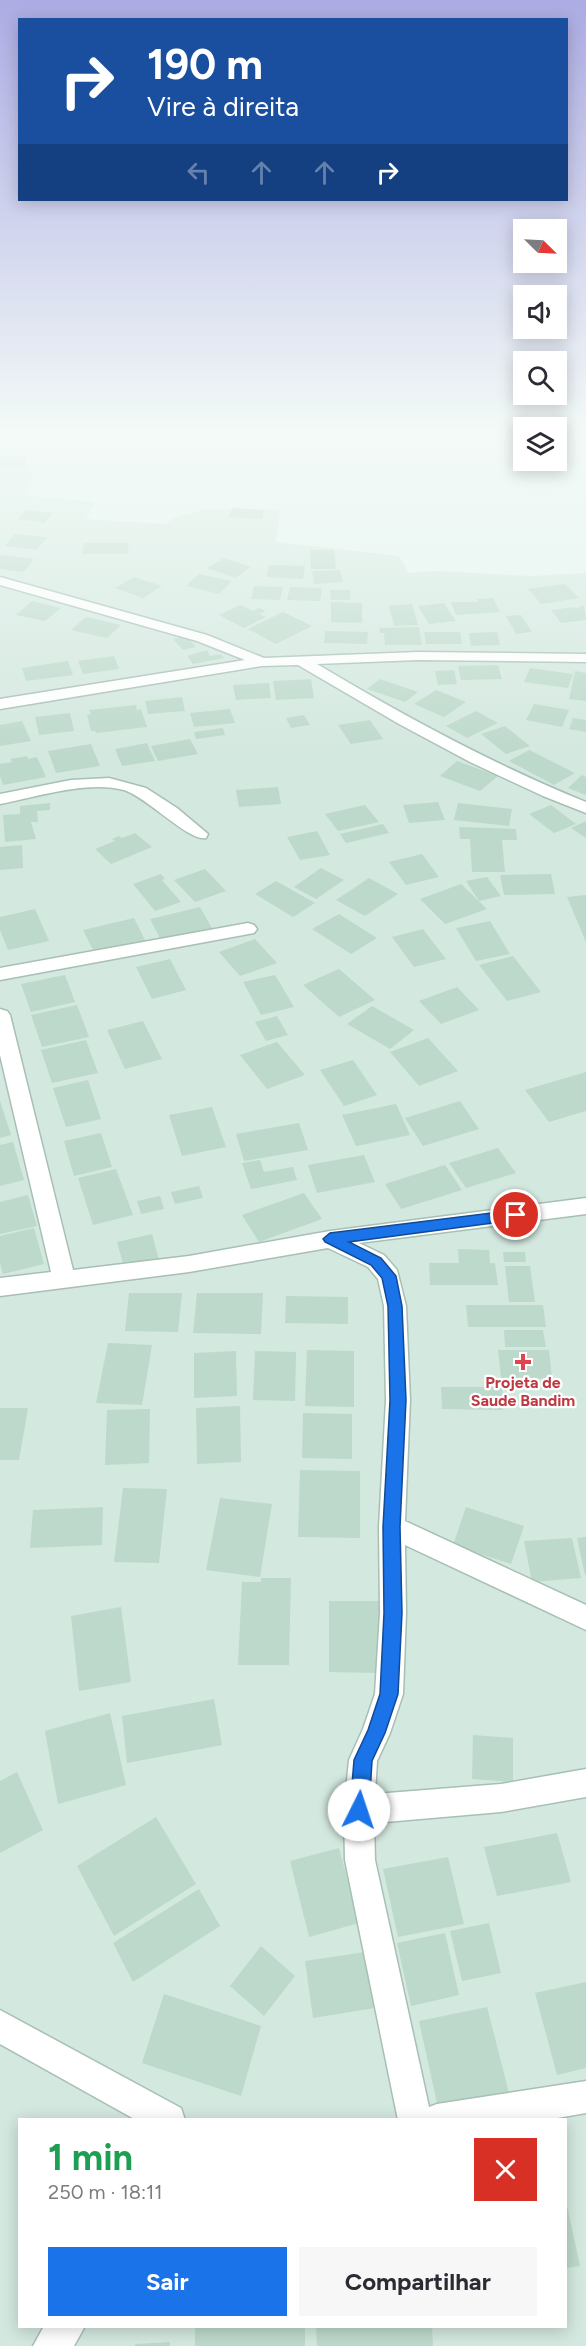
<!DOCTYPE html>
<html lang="pt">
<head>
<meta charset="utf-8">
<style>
	body { margin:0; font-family:Figtree,sans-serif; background:#f7f7f7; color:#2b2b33; height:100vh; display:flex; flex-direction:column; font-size:22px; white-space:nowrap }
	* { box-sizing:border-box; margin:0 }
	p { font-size:20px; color:#7c7c81 }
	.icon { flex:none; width:33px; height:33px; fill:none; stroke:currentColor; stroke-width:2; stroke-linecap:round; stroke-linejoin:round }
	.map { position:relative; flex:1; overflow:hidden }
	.details { position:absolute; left:18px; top:2118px; width:549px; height:210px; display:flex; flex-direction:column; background:#fff; border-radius:0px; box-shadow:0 3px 15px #0003 }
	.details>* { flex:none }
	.banner { position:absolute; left:18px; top:18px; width:550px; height:183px; border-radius:0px; box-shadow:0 3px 15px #0003; background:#1a4fa0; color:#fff; overflow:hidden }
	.needle { width:39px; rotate:114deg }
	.fabs { position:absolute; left:513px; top:219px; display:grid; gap:12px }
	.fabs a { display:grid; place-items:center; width:54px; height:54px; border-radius:0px; background:#fff; box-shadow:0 3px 15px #0003; font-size:30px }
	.pin { position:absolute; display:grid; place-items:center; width:51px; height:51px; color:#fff; margin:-26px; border:3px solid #fff; border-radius:50%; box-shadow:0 2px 6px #0007 }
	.me { position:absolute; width:66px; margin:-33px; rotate:4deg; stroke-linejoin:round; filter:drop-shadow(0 0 4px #0008) }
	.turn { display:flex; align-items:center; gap:21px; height:126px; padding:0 30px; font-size:27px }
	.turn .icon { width:78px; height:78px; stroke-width:2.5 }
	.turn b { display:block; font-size:42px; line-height:51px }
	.lanes { display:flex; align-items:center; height:57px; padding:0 30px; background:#0003; justify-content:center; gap:30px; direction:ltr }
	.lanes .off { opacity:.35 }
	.round { display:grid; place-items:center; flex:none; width:63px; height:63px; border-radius:0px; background:#f7f7f7 }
	.head { display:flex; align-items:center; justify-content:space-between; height:102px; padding:0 30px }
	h1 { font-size:36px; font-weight:700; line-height:45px; color:#1e9e55 }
	.primary-button { display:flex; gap:12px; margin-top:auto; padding:12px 30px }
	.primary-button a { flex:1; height:69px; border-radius:0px; background:#1a73e8; color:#fff; font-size:24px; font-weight:700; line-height:69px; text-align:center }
	.primary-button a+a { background:#f7f7f7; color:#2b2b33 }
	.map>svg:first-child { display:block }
	.residential { fill:#d3e8df; fill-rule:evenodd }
	.building { fill:#bdd9cb }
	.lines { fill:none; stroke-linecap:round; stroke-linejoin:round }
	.minor-casing { stroke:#a8bfb4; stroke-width:3 }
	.minor { fill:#fff; fill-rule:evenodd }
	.route { fill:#1a73e8; stroke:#114b97; stroke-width:1.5 }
	.health-dot { fill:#e0444e; stroke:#fff; stroke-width:2 }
	.labels { text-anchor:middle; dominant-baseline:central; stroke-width:4.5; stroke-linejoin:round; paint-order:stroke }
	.health-label { font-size:16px; font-weight:bold; fill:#be3a42; stroke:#fff }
</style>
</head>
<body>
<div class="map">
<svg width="586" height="2346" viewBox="0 0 586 2346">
	<rect width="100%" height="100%" fill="#e5f4ee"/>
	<path class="residential" d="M0,456h24l9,25 -10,14 72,7 -9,17 80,5 9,-7 32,-8 73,1 -4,32 123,14 10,17 27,-2 95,5 55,-3v83l-320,7 27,4 135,-7h158v1686h-586zM20,2120h546v206h-546z"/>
	<path class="building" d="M0,459h26l-3,8h-23z
		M232,508l32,2 -2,9 -34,-2z
		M26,510l27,3 -8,10 -27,-4z
		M15,534l32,3 -10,13 -32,-4z
		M84,543h45l-2,11h-45z
		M310,550h24l2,19h-25z
		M2,555l32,4 -10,13 -24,-3v-13z
		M224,558l27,9 -16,11 -28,-10z
		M269,565l36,1 -2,13 -37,-2z
		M340,570l3,12 -29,2 -2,-13z
		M199,574l33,7 -13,13 -33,-8z
		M134,577l28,9 -19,12 -28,-10z
		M565,584l14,14 -38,6 -13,-15z
		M254,586l29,1 -3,13 -29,-1z
		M290,587l32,1 -2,13 -33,-1z
		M330,590h20v10h-19z
		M493,598l7,14 -44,3 -5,-13h27l-1,-3z
		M32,601l29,7 -16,13 -29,-6z
		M331,602l31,1v20l-31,-1z
		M444,603l12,18 -27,3 -11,-18z
		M412,604l6,21 -24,1 -5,-20z
		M240,605l13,6 6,-3 7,3 -7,3 7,3 -22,11 -25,-13z
		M584,605l2,15 -25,3 -10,-13 24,-3 1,2z
		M283,612l29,14 -36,18 -28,-15z
		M521,615l11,17 -16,2 -10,-18z
		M86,617l35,8 -14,13 -36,-8z
		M419,627l3,18h-37l-1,-12h-4l-1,-5z
		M325,631l43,1 -1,12 -43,-1z
		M424,632h36l2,12h-36z
		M497,632l3,13 -29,1 -2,-13z
		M186,636l10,11 -13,3 -10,-11z
		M207,650l3,6 11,-2 3,4 -31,6 -6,-8z
		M114,656l5,13 -36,5 -5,-13z
		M68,661l5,14 -47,6 -4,-13z
		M498,665l4,14 -41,1 -3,-14z
		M530,668l43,6 -5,14 -44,-6z
		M454,670l3,14 -19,1 -3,-14z
		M575,671l11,2v28l-17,-2z
		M311,679l3,19 -38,2 -3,-19z
		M380,679l38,13 -13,10 -38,-13z
		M269,683l2,15 -35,2 -3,-15z
		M436,690l30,12 -22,15 -30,-13z
		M182,697l3,14 -37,3 -3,-13z
		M534,704l35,6 -7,17 -36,-7z
		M136,705l1,5 4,-1 6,18 -51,6 -1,-2h-4l-4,-16 4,-1 -2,-4z
		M230,709l5,14 -41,4 -4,-14z
		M476,711l22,12 -31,15 -21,-12z
		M70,713l4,18 -35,4 -4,-18z
		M304,715l6,10 -19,3 -5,-10z
		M573,718l13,2v12l-17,-3z
		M370,720l13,19 -32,5 -13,-19z
		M22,721l9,20 -31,5v-21z
		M505,726l25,20 -24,8 -25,-20z
		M223,728l2,7 -29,4 -2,-7z
		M190,739l8,15 -40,7 -7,-15z
		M147,743l8,18 -33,5 -7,-17z
		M91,744l9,22 -44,7 -8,-22z
		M529,750l46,23 -21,12 -45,-24z
		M27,756l1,3 9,-2 9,20 -43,8 -3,-9v-12l12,-2 -2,-3z
		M457,761l41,15 -18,15 -40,-15z
		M582,775l4,2v18l-18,-7z
		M278,787l3,17 -42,3 -3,-17z
		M438,802l7,18 -36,3 -6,-18z
		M50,803v7l-13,1 1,11h-7l5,17 -31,3 -2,-27 17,-1v-8z
		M458,803l54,6 -3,17 -55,-6z
		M365,805l14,17 -41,9 -13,-17z
		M551,805l25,19 -22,9 -25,-19z
		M586,821v17l-15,-10z
		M383,824l6,9 -43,10 -6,-9z
		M459,827l57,2 1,11h-15l3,32h-33l-2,-33h-10z
		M317,831l13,24 -30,5 -13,-23z
		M135,833l17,14 -41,17 -16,-15 20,-8 -3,-2 7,-3 3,2z
		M22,845l1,23 -23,2v-23z
		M422,854l17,23 -33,8 -17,-23z
		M321,868l23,12 -28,19 -22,-12z
		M205,869l21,22 -31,11 -21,-22z
		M161,874l4,5 -3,1 19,22 -26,9 -22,-27z
		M551,874l4,20 -51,1 -4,-20z
		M487,877l14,19 -22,5 -13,-20z
		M369,878l29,16 -33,22 -29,-16z
		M276,881l39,22 -22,14 -38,-23z
		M461,884l26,25 -42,15 -25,-25z
		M586,895v47l-19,-45z
		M200,907l13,23 -51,12 -12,-23z
		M35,909l14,32 -41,9 -8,-20v-13z
		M339,914l38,24 -26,16 -39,-25z
		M134,918l13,26 -51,12 -13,-26z
		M490,921l20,33 -34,7 -20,-33z
		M423,929l23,30 -32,8 -22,-30z
		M255,939l22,24 -37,13 -21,-24z
		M513,956l28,36 -34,9 -28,-36z
		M170,959l16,31 -34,9 -16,-32z
		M339,969l36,31 -36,17 -36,-32z
		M65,975l10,27 -44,10 -10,-28z
		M275,975l19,32 -33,8 -18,-33z
		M457,987l22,23 -38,14 -22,-23z
		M77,1005l12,32 -47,10 -11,-32z
		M372,1006l42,24 -24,19 -43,-25z
		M277,1016l11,19 -22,6 -11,-19z
		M143,1021l19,38 -37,10 -18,-39z
		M428,1038l30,33 -39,15 -29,-34z
		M86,1040l12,33 -46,10 -11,-33z
		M277,1042l28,33 -38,14 -27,-34z
		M353,1060l24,35 -33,11 -24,-36z
		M586,1072v39l-37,11 -24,-32z
		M88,1080l13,39 -35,8 -13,-39z
		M0,1101l11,34 -11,3z
		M460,1101l19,28 -56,17 -18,-28z
		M396,1104l14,31 -54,11 -14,-31z
		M212,1107l14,40 -44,9 -13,-41z
		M299,1123l9,27 -64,11 -8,-27z
		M101,1133l11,34 -38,9 -10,-35z
		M13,1142l11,38 -24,6v-41z
		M498,1148l18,25 -50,15 -17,-25z
		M364,1155l11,27 -58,11 -9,-28z
		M260,1160l4,12 29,-5 4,13 -46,9 -9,-26z
		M445,1165l17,25 -61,19 -16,-25z
		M116,1169l17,46 -40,10 -15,-47z
		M199,1186l4,12 -28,6 -4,-12z
		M304,1193l18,26 -63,23 -17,-27z
		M28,1195l9,31 -37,8v-32z
		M160,1196l4,13 -23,5 -4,-13z
		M34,1228l10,36 -41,10 -3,-11v-27z
		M152,1234l7,26 -35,7 -7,-25z
		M458,1249l31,1 1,13h5l3,22h-68l-1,-22h30z
		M503,1252h22l1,10h-22z
		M505,1266h25l5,36h-26z
		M129,1293h53l-4,39 -53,-1z
		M197,1293h66l-2,41 -68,-1z
		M286,1296l62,1v27l-63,-1z
		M466,1305h77l3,22h-78z
		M504,1330h39l3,17h-41z
		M108,1343l44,2 -10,60 -46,-2z
		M307,1350l47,1v56l-49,-1z
		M498,1350h51l3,29 -51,-1z
		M236,1351l1,45 -43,2v-45z
		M255,1351l41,1 -1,49 -42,-1z
		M441,1387h61l1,23 -61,-1z
		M240,1406l1,56 -44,2 -1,-56z
		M0,1408h28l-9,52h-19z
		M150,1409l-1,54 -44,2 2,-55z
		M303,1413l49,1v45l-50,-1z
		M300,1470l60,1v67l-62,-1z
		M123,1488l44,1 -8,74 -45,-1z
		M220,1498l52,6 -12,73 -54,-7z
		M103,1507l-1,38 -72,3 3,-38z
		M466,1507l58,19 -13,38 -58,-19z
		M586,1537v38h-1l-8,-37z
		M572,1538l9,40 -49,4 -8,-41z
		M261,1578h30l-2,87h-51l4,-83h19z
		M329,1601h51l1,72 -52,-1z
		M121,1607l10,75 -52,9 -8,-75z
		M214,1699l8,46 -95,18 -5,-47z
		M110,1713l16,72 -68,19 -13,-73z
		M473,1735l40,3v44l-41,-3z
		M17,1772l26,58 -43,23v-72z
		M156,1817l40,67 -82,52 -37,-70z
		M557,1833l14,49 -74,14 -13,-49z
		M339,1848l20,75 -50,14 -19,-76z
		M448,1857l16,67 -66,13 -15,-68z
		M199,1889l21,37 -87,56 -20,-39z
		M489,1923l12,50 -39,8 -12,-50z
		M445,1933l14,62 -48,11 -14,-63z
		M261,1946l34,30 -31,40 -34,-30z
		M372,1951l9,56 -68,11 -8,-57z
		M586,1982v86l-29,7 -22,-82z
		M164,1994l97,32 -20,70 -99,-33z
		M487,2007l22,86 -71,15 -19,-87z
		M566,2201l14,65 -14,2z
		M195,2326h110v20h-110z
		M316,2326h116l1,20h-116z
		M170,2342v4h-35v-2z"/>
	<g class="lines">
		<defs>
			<path id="minor" d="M0,577l207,58 57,23 154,-6 168,2v8l-168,-2 -101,4c87,52 175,100 269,138v11l-43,-17 -73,-34 -71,-38 -101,-59 -36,1 -262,43v-10l245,-39 -48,-19 -197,-56z
				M109,778l37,10 31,20 31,26 -2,4c-17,4 -59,-41 -82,-48 -36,-10 -88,7 -124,14v-10l71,-14z
				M248,923l6,2 3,4 -3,4 -254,47v-12z
				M0,1009l7,2 3,4 63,255 116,-14 141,-25 256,-33v16l-227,29 25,12 13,15 9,36 4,94 -5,121 181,84v25l-181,-85 1,68 -3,81 -13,39 -13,28 -2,33 126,-10 85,-15v28l-85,15 -127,11 1,37 54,247 8,-3 149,-23v32l-40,7h-148l-53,-260 -1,-50 5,-50 14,-31 12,-35 5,-81 -1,-86 7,-127 -2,-94 -6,-27 -10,-12 -40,-19 -139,24 -189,24v-18l51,-6 -51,-217z
				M0,2010l181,98 4,12h-49l-136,-76z
				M44,2326h41l-11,20h-41z"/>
		</defs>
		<use href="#minor" class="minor-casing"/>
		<use href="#minor" class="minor"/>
	</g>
	<linearGradient id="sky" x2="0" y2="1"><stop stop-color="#acabe3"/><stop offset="0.57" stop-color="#f3faf7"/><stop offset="1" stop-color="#f3faf7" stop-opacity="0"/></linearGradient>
	<rect width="586" height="758" fill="url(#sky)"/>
	<path class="route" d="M516,1210l7,5 -7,5 -167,22 32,16 15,18 6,30 4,94 -6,127 2,86 -4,81 -13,39 -13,28 -3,49 -3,7 -7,3 -7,-3 -2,-7 4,-50 14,-30 12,-36 4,-81 -1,-86 7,-127 -2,-94 -6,-28 -11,-13 -46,-23 -2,-3 7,-6z"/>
	<path class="health-dot" d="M520 1353h6v6h6v6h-6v6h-6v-6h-6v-6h6z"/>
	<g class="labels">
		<g class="health-label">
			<text x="523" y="1382">Projeta de<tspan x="523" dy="18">Saude Bandim</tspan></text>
		</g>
	</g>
</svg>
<div class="fabs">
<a><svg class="needle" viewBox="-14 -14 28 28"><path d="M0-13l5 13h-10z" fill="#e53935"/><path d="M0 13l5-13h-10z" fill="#7c7c81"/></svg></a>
<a><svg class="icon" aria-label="sound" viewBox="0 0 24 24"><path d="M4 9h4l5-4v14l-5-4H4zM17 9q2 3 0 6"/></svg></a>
<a><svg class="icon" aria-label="search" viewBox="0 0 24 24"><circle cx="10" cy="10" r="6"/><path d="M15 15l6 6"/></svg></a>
<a><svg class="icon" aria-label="layers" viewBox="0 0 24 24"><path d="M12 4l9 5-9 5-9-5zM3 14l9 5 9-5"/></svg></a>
</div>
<div class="pin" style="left:516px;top:1215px;background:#d93025"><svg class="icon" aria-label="arrive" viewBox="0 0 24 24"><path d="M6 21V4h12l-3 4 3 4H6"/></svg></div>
<svg class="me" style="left:359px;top:1810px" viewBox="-20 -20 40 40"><circle r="19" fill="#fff"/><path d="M0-13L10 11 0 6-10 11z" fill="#1a73e8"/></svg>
<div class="banner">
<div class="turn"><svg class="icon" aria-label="right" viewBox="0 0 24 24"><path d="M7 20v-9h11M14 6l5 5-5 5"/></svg><div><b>190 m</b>Vire à direita</div></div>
<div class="lanes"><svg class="icon off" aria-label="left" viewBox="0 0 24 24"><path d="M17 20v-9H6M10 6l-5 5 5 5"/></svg><svg class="icon off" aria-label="ahead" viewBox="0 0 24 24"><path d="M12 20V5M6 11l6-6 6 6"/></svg><svg class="icon off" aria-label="ahead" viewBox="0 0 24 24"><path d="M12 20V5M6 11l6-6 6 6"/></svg><svg class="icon" aria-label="right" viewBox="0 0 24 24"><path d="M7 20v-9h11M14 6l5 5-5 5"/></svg></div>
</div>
<section class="details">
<div class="head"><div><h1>1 min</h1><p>250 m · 18:11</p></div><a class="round" style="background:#d93025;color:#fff"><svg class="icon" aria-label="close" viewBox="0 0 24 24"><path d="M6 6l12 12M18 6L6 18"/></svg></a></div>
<div class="primary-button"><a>Sair</a><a>Compartilhar</a></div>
</section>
</div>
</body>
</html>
